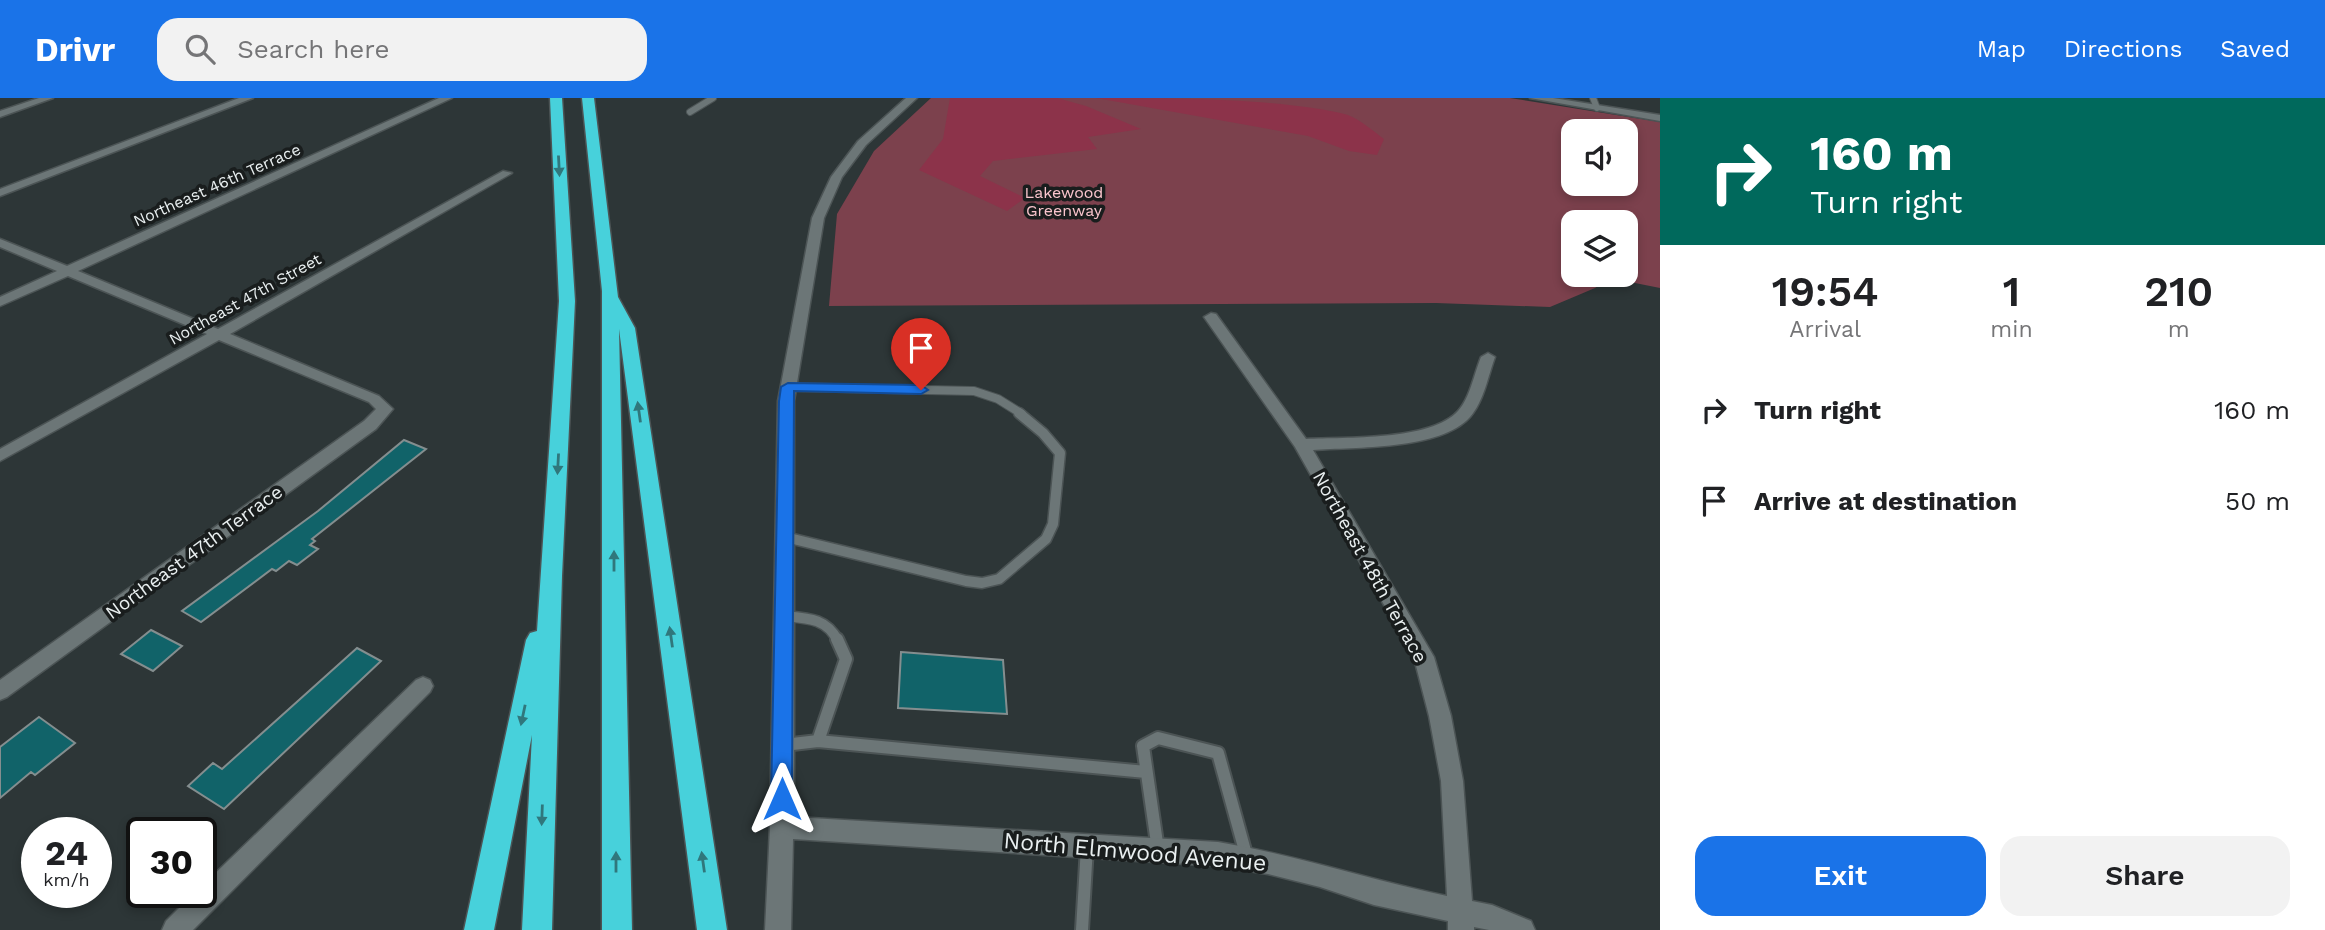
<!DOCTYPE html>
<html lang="en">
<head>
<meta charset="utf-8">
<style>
	body { margin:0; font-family:"Work Sans",sans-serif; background:#f2f2f2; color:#202124; height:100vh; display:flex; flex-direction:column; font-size:26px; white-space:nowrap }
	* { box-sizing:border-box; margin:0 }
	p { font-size:23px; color:#757577 }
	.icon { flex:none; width:38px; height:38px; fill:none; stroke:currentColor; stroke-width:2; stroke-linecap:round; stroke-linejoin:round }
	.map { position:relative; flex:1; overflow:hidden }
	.sheet { display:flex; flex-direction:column; background:#fff; width:665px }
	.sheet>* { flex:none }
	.top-card { background:#00695c; color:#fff; overflow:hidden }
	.fabs { position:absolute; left:1561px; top:21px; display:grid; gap:14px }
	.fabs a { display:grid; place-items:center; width:77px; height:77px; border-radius:14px; background:#fff; box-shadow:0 4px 10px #0003; font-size:35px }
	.speed { position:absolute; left:21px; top:719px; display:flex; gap:14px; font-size:35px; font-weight:700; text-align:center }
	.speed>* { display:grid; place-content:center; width:91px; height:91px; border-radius:50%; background:#fff; box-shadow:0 4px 10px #0003; line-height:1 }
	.speed small { font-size:18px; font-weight:400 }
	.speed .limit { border:4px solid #111; border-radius:10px; background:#fff; color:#111 }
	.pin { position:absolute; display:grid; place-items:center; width:60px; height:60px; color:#fff; margin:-72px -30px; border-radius:50% 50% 50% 0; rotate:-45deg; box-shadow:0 0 7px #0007 }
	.pin .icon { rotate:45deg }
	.me { position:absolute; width:77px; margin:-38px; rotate:0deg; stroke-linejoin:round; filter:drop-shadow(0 0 5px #0008) }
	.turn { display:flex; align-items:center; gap:24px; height:147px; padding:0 35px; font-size:32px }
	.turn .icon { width:91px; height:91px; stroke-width:2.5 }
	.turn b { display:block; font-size:49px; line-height:60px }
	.eta { display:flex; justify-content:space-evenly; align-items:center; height:119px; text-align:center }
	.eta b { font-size:42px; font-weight:600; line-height:49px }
	.primary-button { display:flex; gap:14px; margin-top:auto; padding:14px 35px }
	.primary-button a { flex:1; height:80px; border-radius:21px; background:#1a73e8; color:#fff; font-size:28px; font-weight:600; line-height:80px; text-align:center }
	.primary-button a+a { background:#f2f2f2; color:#202124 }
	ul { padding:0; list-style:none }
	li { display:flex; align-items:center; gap:21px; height:91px; padding:0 35px }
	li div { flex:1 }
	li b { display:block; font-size:26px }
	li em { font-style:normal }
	header { display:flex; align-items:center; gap:42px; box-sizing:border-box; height:98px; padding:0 35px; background:#1a73e8; color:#fff }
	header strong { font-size:33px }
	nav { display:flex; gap:38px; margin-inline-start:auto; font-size:24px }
	.search { width:490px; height:63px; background:#f2f2f2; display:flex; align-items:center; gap:18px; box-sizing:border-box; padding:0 24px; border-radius:21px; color:#757577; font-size:26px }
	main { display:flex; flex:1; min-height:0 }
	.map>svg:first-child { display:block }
	.green { fill:#7c414d; fill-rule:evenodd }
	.water { fill:#8c334a }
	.building { fill:#116369; stroke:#848e8f; stroke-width:2 }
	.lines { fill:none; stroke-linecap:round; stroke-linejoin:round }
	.service-far3-casing { stroke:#4c5455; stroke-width:8 }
	.service-far2-casing { stroke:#4c5455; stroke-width:10 }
	.service-far1-casing { stroke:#4c5455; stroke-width:13 }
	.service-casing { stroke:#4c5455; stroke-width:16 }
	.minor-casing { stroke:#4c5455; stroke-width:3 }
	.motorway-casing { stroke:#4c5455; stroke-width:3 }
	.service-far3 { stroke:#6c7677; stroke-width:6 }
	.service-far2 { stroke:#6c7677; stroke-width:8 }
	.service-far1 { stroke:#6c7677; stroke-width:10 }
	.service { stroke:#6c7677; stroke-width:12 }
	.minor { fill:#6c7677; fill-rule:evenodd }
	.motorway { fill:#47d1db; fill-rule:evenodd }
	.oneway { fill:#30777c }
	.route { fill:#1a73e8; stroke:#114b97; stroke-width:2 }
	.labels { text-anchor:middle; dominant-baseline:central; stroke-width:7; stroke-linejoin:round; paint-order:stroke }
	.far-street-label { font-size:16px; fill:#e9eff0; stroke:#191d1d }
	.far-park-label { font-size:16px; fill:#fac5cd; stroke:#191d1d }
	.street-label { font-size:19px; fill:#e9eff0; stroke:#191d1d }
	.near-street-label { font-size:23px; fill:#e9eff0; stroke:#191d1d }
</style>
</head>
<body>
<header>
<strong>Drivr</strong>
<div class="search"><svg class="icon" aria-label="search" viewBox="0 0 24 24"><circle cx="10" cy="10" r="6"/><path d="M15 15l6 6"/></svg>Search here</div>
<nav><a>Map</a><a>Directions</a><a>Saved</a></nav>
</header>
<main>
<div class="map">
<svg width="1660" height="832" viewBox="0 0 1660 832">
	<rect width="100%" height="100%" fill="#2d3637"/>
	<path class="green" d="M931,0h579l150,24v166l-50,-10 -15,10 -45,19 -114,-4 -607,3 8,-92 37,-63zM1573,33h53v53h-53zM1573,124h53v53h-53z"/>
	<path class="water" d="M950,0h107l29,8 55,23 -53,8 9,12 -104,12 -13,15 45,22 -18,13 -88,-41 24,-31z
		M1096,0c73,0 185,0 252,17 13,5 25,16 36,24l-7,16 -28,-4 -41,-15z"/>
	<path class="building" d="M404,342l22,9 -114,90 3,2 -5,4 8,4 -21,16 -8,-4 -13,10 -4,-2 -71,53 -19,-11 136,-100z
		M151,532l31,16 -29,25 -32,-17z
		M357,550l24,13 -157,148 -36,-23 25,-23 9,6z
		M901,554l102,8 4,54 -109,-6z
		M39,619l36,26 -40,32 -4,-3 -31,26v-51z"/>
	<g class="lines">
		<defs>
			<path id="service-far3" d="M1593,0l4,10
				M690,14l23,-14"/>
			<path id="service-far2" d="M788,289l186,4 24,8 24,15"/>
			<path id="service-far1" d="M785,439l181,44 16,2 17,-4 47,-40 7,-15 7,-71 -17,-20 -24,-20
				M784,518c23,2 43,2 54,25"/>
			<path id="service" d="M818,643l328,31
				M784,647l34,-4 28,-82 -9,-20
				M1158,752l-15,-104 15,-8 60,15 29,105
				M1082,832l5,-83"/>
			<path id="minor" d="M39,0h14l-53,19v-6z
				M239,0h14l-253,98v-7z
				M439,0h13l-374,173 140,58 285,-158 9,2 -282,161 149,62 14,13 -17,20 -369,268 -7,3v-20l364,-259 12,-12 -7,-7 -150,-62 -219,121v-12l207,-115 -139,-58 -68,30v-9l57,-26 -57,-24v-8l67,27z
				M906,0h11l-51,47 -24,32 -18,41 -30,183v416l424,25c78,13 152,38 229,54l-6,-115 -12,-65 -15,-58 -119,-211 -91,-130 7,-4 5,1 90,125c39,-2 125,2 152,-28 12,-13 16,-37 23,-54l7,-4 7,4c-7,19 -11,44 -25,60 -29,33 -116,30 -157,33l121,207 17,59 12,65 9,120 20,4 39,16 4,9h-46l-15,-3v3h-26v-9l-74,-16 -54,-18 -52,-13 -50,-8 -425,-27 -2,91h-26l5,-103 8,-426 34,-183 19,-41 27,-36z
				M1530,0h23l107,17v6z
				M423,579l7,3 3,6 -3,6 -237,238h-31l4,-9 29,-29h6v-5l215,-207z"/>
			<path id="motorway" d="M550,0h12l13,203 -13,275 -10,354h-30l10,-195 -38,195h-30l62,-290 4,-7 7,-2 22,-330z
				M582,0h12l24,199 17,31 92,602h-30l-78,-601 13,601h-30v-639z"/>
		</defs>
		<use href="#service-far3" class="service-far3-casing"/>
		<use href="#service-far2" class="service-far2-casing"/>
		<use href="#service-far1" class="service-far1-casing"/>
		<use href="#service" class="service-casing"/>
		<use href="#minor" class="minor-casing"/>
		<use href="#motorway" class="motorway-casing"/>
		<use href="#service-far3" class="service-far3"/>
		<use href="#service-far2" class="service-far2"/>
		<use href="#service-far1" class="service-far1"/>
		<use href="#service" class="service"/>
		<use href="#minor" class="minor"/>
		<use href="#motorway" class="motorway"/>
	</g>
	<defs><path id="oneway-solid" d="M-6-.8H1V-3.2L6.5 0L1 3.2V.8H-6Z" transform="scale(1.75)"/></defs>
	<g class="oneway">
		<use href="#oneway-solid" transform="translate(559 68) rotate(87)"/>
		<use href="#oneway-solid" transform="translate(639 314) rotate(-98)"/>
		<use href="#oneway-solid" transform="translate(558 366) rotate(93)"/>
		<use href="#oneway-solid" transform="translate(614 463) rotate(-90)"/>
		<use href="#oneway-solid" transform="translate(671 539) rotate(-98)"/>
		<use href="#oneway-solid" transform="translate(523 617) rotate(102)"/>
		<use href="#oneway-solid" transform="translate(542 717) rotate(92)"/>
		<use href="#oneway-solid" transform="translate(616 764) rotate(-90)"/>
		<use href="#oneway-solid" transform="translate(703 764) rotate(-98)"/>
	</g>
	<path class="route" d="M788,285l133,2 7,5 -7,4 -127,-3 -2,408 -3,7 -7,3 -7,-3 -4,-7 8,-398 2,-14z"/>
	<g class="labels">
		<g class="far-street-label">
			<text transform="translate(217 87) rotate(-24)">Northeast 46th Terrace</text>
			<text transform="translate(245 201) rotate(-29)">Northeast 47th Street</text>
		</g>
		<g class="far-park-label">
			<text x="1064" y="94">Lakewood<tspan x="1064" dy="18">Greenway</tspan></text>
		</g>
		<g class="street-label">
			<text transform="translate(194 454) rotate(-36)">Northeast 47th Terrace</text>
			<text transform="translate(1370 469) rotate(61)">Northeast 48th Terrace</text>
		</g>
		<g class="near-street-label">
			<text transform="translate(1135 754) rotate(5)">North Elmwood Avenue</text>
		</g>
	</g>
</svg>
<div class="fabs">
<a><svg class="icon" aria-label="sound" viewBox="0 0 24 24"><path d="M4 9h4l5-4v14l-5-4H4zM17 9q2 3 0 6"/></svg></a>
<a><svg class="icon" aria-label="layers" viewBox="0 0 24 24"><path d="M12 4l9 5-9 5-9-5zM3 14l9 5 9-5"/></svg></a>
</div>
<div class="speed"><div>24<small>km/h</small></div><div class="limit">30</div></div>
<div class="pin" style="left:921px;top:292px;background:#d93025"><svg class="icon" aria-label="arrive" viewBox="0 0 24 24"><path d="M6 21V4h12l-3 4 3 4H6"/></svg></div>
<svg class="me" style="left:782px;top:701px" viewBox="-20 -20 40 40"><path d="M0-17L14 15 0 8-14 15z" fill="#1a73e8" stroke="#fff" stroke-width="4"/></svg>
</div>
<section class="sheet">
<div class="top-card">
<div class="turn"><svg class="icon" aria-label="right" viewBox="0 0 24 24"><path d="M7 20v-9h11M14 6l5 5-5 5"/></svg><div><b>160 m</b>Turn right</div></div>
</div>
<div class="eta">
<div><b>19:54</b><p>Arrival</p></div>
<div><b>1</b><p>min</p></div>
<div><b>210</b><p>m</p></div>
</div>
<ul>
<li><svg class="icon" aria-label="right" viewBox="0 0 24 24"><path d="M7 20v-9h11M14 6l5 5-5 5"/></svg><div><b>Turn right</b></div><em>160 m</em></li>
<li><svg class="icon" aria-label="arrive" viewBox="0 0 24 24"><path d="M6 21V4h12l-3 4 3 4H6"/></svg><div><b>Arrive at destination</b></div><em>50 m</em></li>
</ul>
<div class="primary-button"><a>Exit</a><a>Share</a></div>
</section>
</main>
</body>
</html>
